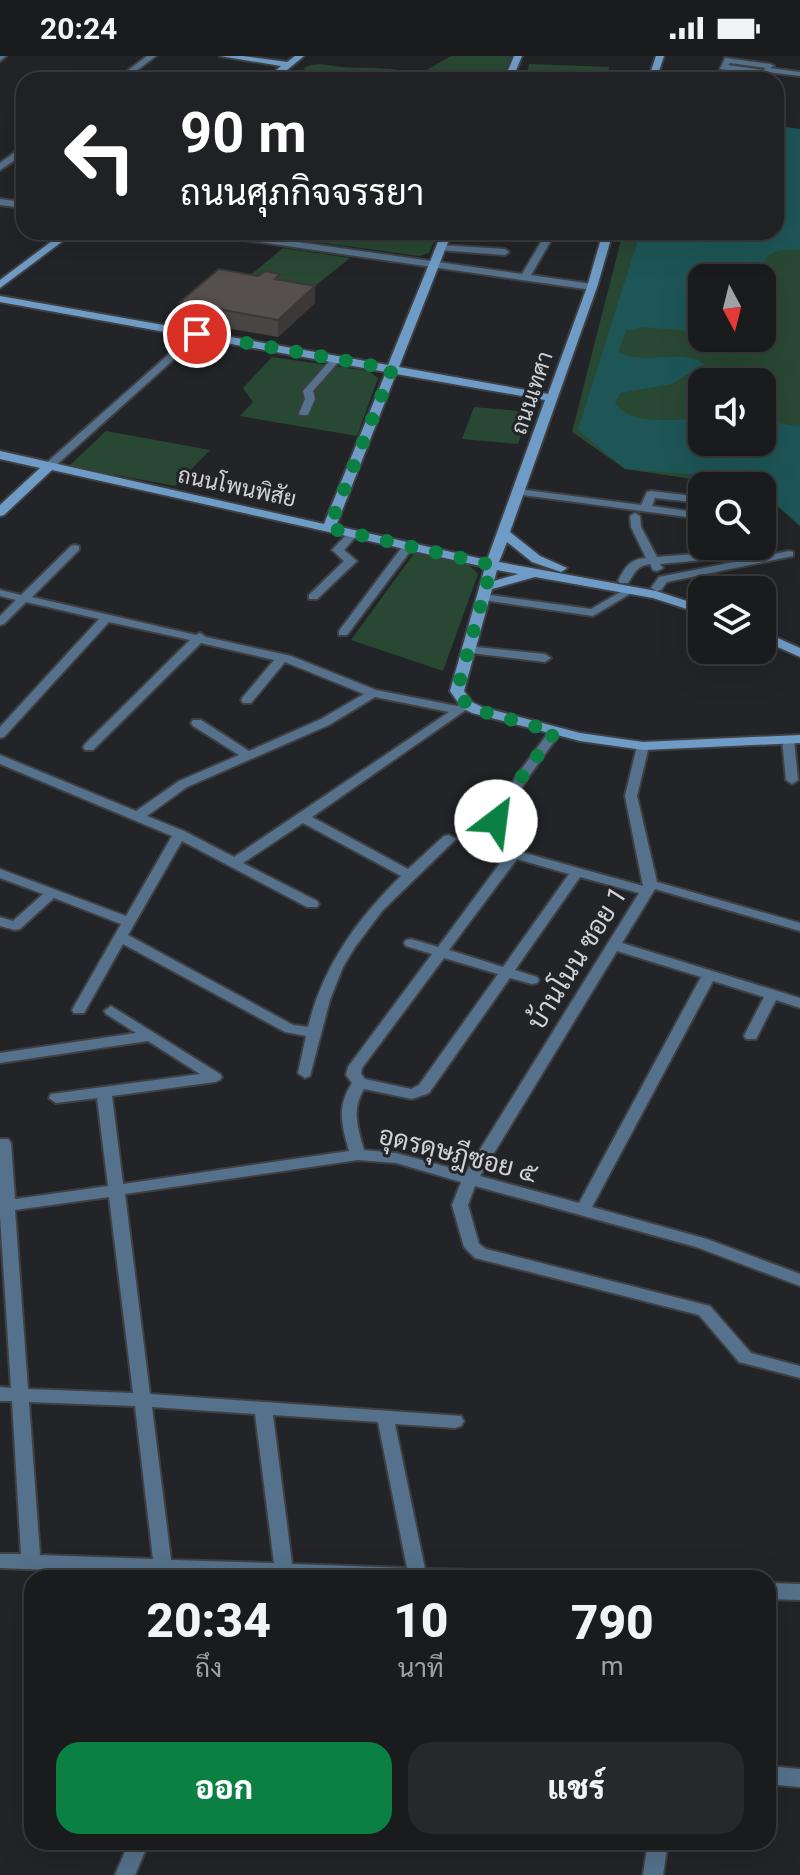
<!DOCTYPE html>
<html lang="th">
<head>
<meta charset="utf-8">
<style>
	body { margin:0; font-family:Roboto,Sarabun,sans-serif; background:#27282a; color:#f1f3f6; height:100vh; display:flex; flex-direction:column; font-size:30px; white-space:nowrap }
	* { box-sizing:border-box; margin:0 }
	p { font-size:26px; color:#9fa1a4 }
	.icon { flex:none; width:44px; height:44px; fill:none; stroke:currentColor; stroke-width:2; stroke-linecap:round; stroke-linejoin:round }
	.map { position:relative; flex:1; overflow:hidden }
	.details { position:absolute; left:24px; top:1514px; width:752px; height:280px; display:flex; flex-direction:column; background:#1a1b1d; border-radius:24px; box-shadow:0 8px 32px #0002,0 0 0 2px #38393b }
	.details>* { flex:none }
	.top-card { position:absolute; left:16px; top:16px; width:768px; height:168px; border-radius:24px; box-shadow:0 8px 32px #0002,0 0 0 2px #38393b; background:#202124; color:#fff; overflow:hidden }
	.needle { width:52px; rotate:173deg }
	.buttons { position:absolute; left:688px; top:208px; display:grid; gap:16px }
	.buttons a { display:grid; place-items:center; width:88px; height:88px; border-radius:16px; background:#1a1b1d; box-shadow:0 8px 32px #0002,0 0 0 2px #38393b; font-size:40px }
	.pin { position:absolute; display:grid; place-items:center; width:68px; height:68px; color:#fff; margin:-34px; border:4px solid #fff; border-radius:50%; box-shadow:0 2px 8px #0007 }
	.me { position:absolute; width:88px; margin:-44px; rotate:30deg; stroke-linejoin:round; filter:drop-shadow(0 0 6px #0008) }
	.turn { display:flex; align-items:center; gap:28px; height:168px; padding:0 32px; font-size:36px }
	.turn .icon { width:104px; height:104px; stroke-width:2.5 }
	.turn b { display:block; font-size:56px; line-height:68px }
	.eta { display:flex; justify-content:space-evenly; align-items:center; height:136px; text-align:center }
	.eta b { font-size:48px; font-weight:800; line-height:56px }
	.button { display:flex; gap:16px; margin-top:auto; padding:16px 32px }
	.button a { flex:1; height:92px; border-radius:24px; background:#0b8043; color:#fff; font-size:32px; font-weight:800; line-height:92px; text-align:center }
	.button a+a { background:#27282a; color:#f1f3f6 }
	.status { display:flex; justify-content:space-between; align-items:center; height:56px; padding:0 40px; background:#1a1b1d; direction:ltr }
	.status svg { height:22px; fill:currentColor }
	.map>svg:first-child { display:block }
	.green { fill:#294833; fill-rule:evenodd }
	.water { fill:#1e5657 }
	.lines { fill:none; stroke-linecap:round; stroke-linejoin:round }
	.street-casing { stroke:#3e4043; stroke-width:4 }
	.secondary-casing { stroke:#3e4043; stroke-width:4 }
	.street { fill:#55718b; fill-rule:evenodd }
	.secondary { fill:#6f9cc6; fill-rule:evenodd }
	.wall { fill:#494544 }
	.shaded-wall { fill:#3c3837 }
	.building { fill:#55504f; stroke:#3c3837; stroke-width:2 }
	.route { stroke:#0b8043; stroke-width:14; stroke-dasharray:0 25.2 }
	.labels { text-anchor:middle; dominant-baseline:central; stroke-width:6; stroke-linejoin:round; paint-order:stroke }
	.far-street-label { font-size:22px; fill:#d3d4d7; stroke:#222427 }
	.street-label { font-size:26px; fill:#d3d4d7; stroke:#222427 }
</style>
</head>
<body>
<div class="status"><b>20:24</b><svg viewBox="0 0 49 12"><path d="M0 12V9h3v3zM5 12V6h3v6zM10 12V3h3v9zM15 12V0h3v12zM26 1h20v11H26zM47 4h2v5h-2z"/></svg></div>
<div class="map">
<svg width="800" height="1819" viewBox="0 0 800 1819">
	<rect width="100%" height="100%" fill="#222427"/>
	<path class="green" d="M451,0h61l-10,24h-185l-10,-5 -3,-7c13,-7 23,-2 37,-1 28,2 51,-1 77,8z
		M529,8l80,3 -2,13 -81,-2z
		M776,70l24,3v397l-38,-33v-7h-23l-114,-17 -53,-37 51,-200h153zM702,222h60v60h-60zM702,326h60v60h-60z
		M245,176h193l-9,21 -10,3z
		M283,192l67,10 -40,32 -63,-12z
		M272,301l96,14 10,7 -21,58 -117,-20 13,-14 -10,-14z
		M474,351l55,5 -11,32 -56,-5z
		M106,375l104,19 -35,36 -106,-20z
		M415,496l53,12 10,10 -35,97 -92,-31z"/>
	<path class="water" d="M776,70l24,3v121c-23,-2 -41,3 -38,29v1l-60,-2v54l-59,-5 -17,4 -8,21c26,14 68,-4 86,12l-32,20 -52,9 -5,10c16,25 62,15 87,16v23h60v-21l38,5v100l-38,-35v-5l-62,-11 -75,-6 -47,-39 59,-187 10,-11h129z"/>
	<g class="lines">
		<defs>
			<path id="street" d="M0,0h6l-6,5z
				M147,0h9l-32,24h-9z
				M725,2l45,6 4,2 -4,2 30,4v4l-33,-4 -3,3 -44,-6zM730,7l36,5 -3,2 -35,-5z
				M21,92h3v6l-24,16v-7z
				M0,143l24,3v6l-24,-3z
				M206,176h22l294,42 22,-37 -29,-2 -4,-3h45l-25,43 61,9 5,3 -5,3 -382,-55z
				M441,189l64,4 4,3 -4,3 -67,-5v-4z
				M194,276l8,2 -149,134h-8v-4z
				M333,301l8,2 -28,32 2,8 -7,16h-8l-1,-2 6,-14 -2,-8z
				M519,433l122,16 6,-13 4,-1 51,6v6l-47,-5 -3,8 50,7v6l-187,-25v-4z
				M635,457l5,3 1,11 16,30 90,-7 6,3 -6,3 -87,8 3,4 -6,3 -4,-1 -3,-6c-14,2 -15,9 -22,19h-8l-2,-2c7,-14 12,-22 28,-23l-15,-31 -1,-11z
				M354,474l5,3 -15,17 13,11 -40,38h-8v-4l35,-34 -12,-11 18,-19z
				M409,486l6,3 -68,90h-8v-4l66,-88z
				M75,489l4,1v4l-47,47 164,38 4,-2 6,4 85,19 85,34 81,16 10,-5 6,4 -161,112 96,52 36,-33 5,-1 7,4 -73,71 -28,37 -12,20 -13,33 -20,76 -5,2 -7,-5 8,-37 -21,-4 -162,-88 -39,69h-10l-2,-3 49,-86 -67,-26 -34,31 -5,1 -15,-4v-9l13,4 30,-27 -43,-16v-9l126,47 46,-80 -172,-72v-9l136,56 43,-30 60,-26 -46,-29 -2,-3 2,-3h8l48,31 72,-32 43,-25 -79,-32 -34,41h-8l-2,-3 2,-3 31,-37 -73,-17 -108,107h-8l-2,-3 2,-3 105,-104 -81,-18 -105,115 -4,1v-11l99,-108 -73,-17 -22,22 -4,1v-9l16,-16 -16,-4v-6l21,5 50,-49zM375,641l74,15 -215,145 -50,-26 -37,-15 40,-29 142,-62zM303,767l98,53c-44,43 -78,90 -93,151l-15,-2 -165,-90 54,-94 125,66h10l2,-3 -2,-3 -74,-38z
				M789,495l4,1v4l-126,26 -6,8 -4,1 -6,-3 8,-11z
				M629,531l6,3 -2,2 -40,24 -110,-16 -6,-3 6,-3 108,15z
				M467,590l78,8 6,4 -6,4 -82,-10v-4z
				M555,672l6,4 -34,47 -25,42 -6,4 -5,-1 -1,-3 25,-43 36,-49z
				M788,680l6,4 4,40 -6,4 -6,-4 -4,-40z
				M643,686l6,4 -12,50 20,86 143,41v8l-145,-42 -33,54 178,55v10l-24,-8 -20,39h-10l-2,-3 20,-39 -51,-16 -121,226 115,32 93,35v12l-104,-39 -221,-61 -7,19 11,39 7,5 224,57 41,47 49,13v12l-61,-16 -40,-47 -224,-57 -11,-11 -12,-42 9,-23 -65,-19 -38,-3 -233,34 25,200 311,22 3,5 -3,5 -6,2 -60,-4 30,145 49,1 6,3 3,5h-219l-264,-10v-14h21l-9,-153h-12v-14l11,1 -11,-172v-77h8l3,4 4,56 93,-13 -11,-88 -41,5 -7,-5 2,-4 149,-20 -52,-33 -148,22v-10l136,-20 -30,-19 -2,-3 7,-5 109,68 2,3 -2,3 -5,2 -103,14 11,88 226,-33c-7,-25 -13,-44 3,-68l-6,-8 2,-8 84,-113 -26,-8 -2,-3 2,-3 5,-1 27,8 71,-96 5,-1 129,36 -18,-90 12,-50zM517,803l52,15 -66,93 -54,-17zM580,821l59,16 -173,279 -70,-19 -32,-3c-6,-22 -13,-40 0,-61l48,10 17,-6 81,-115 22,6 5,-1 2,-3 -2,-3 -22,-7zM617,895l84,26 -122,226 -99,-27zM444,902l54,16 -79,111 -8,4 -46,-10 -4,-5 1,-6zM109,1141l24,196 -105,-4 -13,-179zM29,1346l106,4 18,153 -113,-4zM152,1351l103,7 19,149 -103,-3zM273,1359l105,7 29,146 -115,-4z
				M768,1527l32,1v16l-32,-1z
				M768,1710l32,3v18l-32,-3z
				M129,1786h20l-14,33h-20z
				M648,1786h20l-5,33h-20z"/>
			<path id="secondary" d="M220,0h23l44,6 8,-6h9l-29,24h-10l16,-14z
				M514,0h8l-10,24h-8z
				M656,0h8l-8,24h-8z
				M64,176h11l-75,56v-8z
				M442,176h10l-53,135 149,27 39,-107 16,-55h10l-16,55 -87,245 30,24 27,12 -6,4 -29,-10 -25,-20 -8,20 157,29 46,15v8l-49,-16 -118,-21 -43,12 -28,102 8,11 10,5 98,26 63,9 157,-7v8l-157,7 -63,-9 -108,-28 -10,-5 -12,-17 35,-124 -433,-97 -48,45 -4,1v-11l40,-37 -40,-9v-8l324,73 62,-152 -386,-70v-6l388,69zM396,318l149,26 -58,160 -151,-34zM497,514l21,4 -24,7z
				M762,575l38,17v9l-38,-17z"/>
		</defs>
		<use href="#street" class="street-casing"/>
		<use href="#secondary" class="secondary-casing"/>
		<use href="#street" class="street"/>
		<use href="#secondary" class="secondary"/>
	</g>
	<path class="wall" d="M258,220l57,10v17l-37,34 -97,-17 -1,-18z"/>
	<path class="shaded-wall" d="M315,230v17l-37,34v-17z"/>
	<path class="building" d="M219,213l39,7 8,-5 14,3 -5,5 40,7 -37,34 -98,-18z"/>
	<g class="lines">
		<path class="route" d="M197,278l195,35 -63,159 163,37 -35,126 10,14 10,5 78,22 -34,46 -25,43"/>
	</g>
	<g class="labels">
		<g class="far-street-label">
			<text transform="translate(532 337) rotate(-71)">ถนนเทศา</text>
			<text transform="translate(237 431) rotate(12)">ถนนโพนพิสัย</text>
		</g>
		<g class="street-label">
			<text transform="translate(577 902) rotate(-58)">บ้านโนน ซอย 1</text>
			<text transform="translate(458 1098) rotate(14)">อุดรดุษฎีซอย ๕</text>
		</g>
	</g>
</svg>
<div class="buttons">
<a><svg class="needle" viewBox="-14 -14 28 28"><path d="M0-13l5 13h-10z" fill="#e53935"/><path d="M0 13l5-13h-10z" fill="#9fa1a4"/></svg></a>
<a><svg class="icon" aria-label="sound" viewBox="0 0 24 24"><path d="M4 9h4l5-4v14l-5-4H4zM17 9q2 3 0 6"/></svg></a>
<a><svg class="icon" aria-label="search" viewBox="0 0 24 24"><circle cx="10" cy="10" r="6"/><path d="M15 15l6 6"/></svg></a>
<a><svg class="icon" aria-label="layers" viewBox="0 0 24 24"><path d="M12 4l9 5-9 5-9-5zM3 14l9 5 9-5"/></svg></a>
</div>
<div class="pin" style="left:197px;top:278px;background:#d93025"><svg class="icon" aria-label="arrive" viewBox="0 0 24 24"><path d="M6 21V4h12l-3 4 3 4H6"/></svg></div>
<svg class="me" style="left:496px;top:765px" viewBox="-20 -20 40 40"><circle r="19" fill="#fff"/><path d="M0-13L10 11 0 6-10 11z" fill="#0b8043"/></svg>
<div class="top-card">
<div class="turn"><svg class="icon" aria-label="left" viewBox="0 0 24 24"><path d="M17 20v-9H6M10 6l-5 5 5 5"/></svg><div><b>90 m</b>ถนนศุภกิจจรรยา</div></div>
</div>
<section class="details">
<div class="eta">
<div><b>20:34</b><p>ถึง</p></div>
<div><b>10</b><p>นาที</p></div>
<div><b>790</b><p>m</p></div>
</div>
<div class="button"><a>ออก</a><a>แชร์</a></div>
</section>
</div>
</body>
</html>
